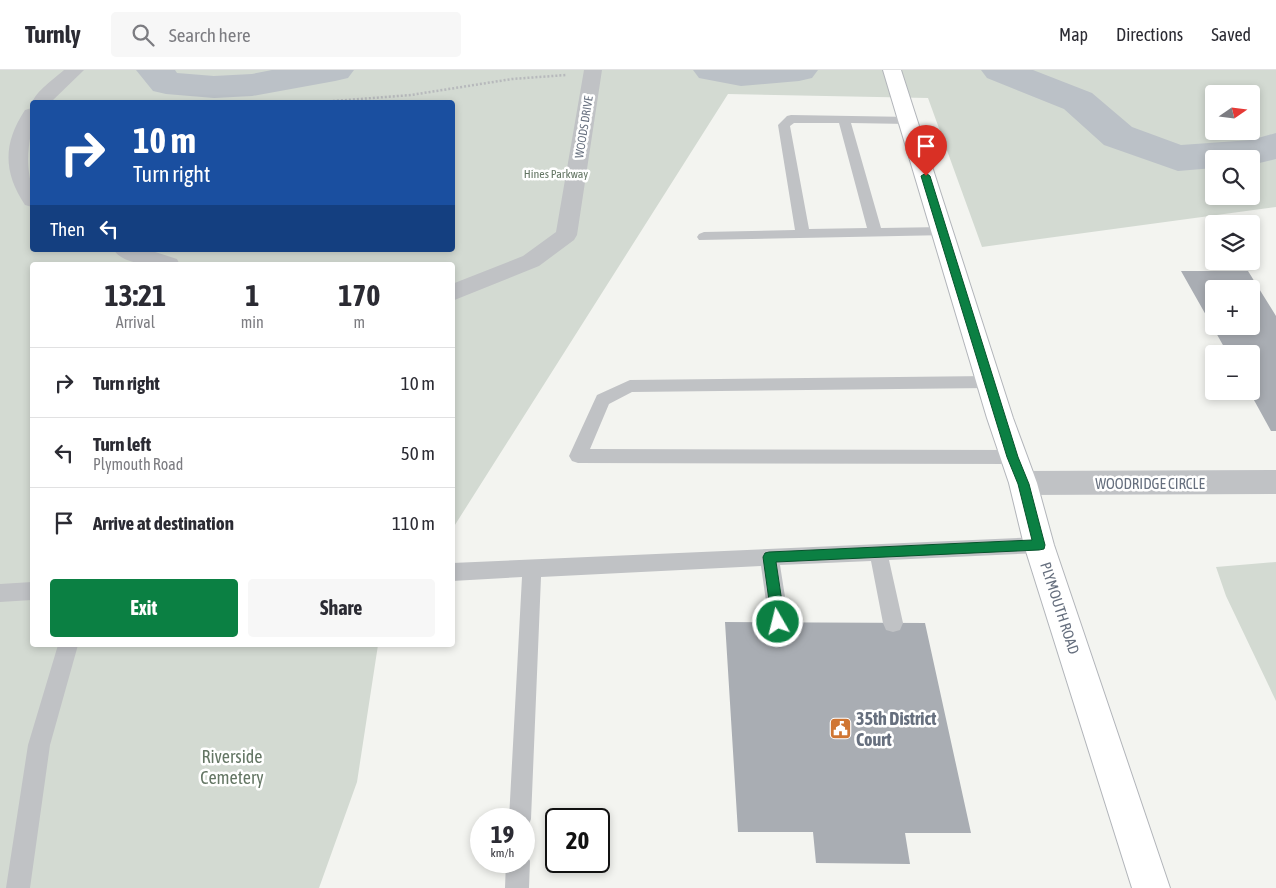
<!DOCTYPE html>
<html lang="en">
<head>
<meta charset="utf-8">
<style>
	body { margin:0; font-family:"Asap Condensed",sans-serif; background:#f7f7f7; color:#2b2b33; height:100vh; display:flex; flex-direction:column; font-size:19px; white-space:nowrap }
	* { box-sizing:border-box; margin:0 }
	p { font-size:16px; color:#7c7c81 }
	.icon { flex:none; width:28px; height:28px; fill:none; stroke:currentColor; stroke-width:2; stroke-linecap:round; stroke-linejoin:round }
	.map { position:relative; flex:1; overflow:hidden }
	.panel { position:absolute; left:30px; top:192px; width:425px; height:385px; display:flex; flex-direction:column; background:#fff; border-radius:5px; box-shadow:0 2px 8px #0003 }
	.panel>* { flex:none }
	.top-card { position:absolute; left:30px; top:30px; width:425px; height:152px; border-radius:5px; box-shadow:0 2px 8px #0003; background:#1a4fa0; color:#fff; overflow:hidden }
	.needle { width:32px; rotate:76deg }
	.tools { position:absolute; left:1205px; top:15px; display:grid; gap:10px }
	.tools a { display:grid; place-items:center; width:55px; height:55px; border-radius:5px; background:#fff; box-shadow:0 2px 8px #0003; font-size:25px }
	.speed { position:absolute; left:470px; top:738px; display:flex; gap:10px; font-size:25px; font-weight:700; text-align:center }
	.speed>* { display:grid; place-content:center; width:65px; height:65px; border-radius:50%; background:#fff; box-shadow:0 2px 8px #0003; line-height:1 }
	.speed small { font-size:12px; font-weight:400 }
	.speed .limit { border:2px solid #111; border-radius:8px; background:#fff; color:#111 }
	.pin { position:absolute; display:grid; place-items:center; width:42px; height:42px; color:#fff; margin:-51px -21px; border-radius:50% 50% 50% 0; rotate:-45deg; box-shadow:0 0 5px #0007 }
	.pin .icon { rotate:45deg }
	.me { position:absolute; width:55px; margin:-28px; rotate:352deg; stroke-linejoin:round; filter:drop-shadow(0 0 4px #0008) }
	.turn { display:flex; align-items:center; gap:18px; height:105px; padding:0 20px; font-size:22px }
	.turn .icon { width:65px; height:65px; stroke-width:2.5 }
	.turn b { display:block; font-size:35px; line-height:42px }
	.then { display:flex; align-items:center; height:48px; padding:0 20px; background:#0003; gap:10px; font-size:19px }
	.eta { display:flex; justify-content:space-evenly; align-items:center; height:85px; text-align:center }
	.eta b { font-size:30px; font-weight:700; line-height:35px }
	.cta { display:flex; gap:10px; margin-top:auto; padding:10px 20px }
	.cta a { flex:1; height:58px; border-radius:5px; background:#0b8043; color:#fff; font-size:20px; font-weight:700; line-height:58px; text-align:center }
	.cta a+a { background:#f7f7f7; color:#2b2b33 }
	ul { padding:0; list-style:none }
	li { display:flex; align-items:center; gap:15px; height:70px; padding:0 20px; border-top:1px solid #e1e1e2 }
	li div { flex:1 }
	li b { display:block; font-size:19px }
	li em { font-style:normal }
	header { display:flex; align-items:center; gap:30px; box-sizing:border-box; height:70px; padding:0 25px; background:#fff; border-bottom:1px solid #e1e1e2 }
	header strong { font-size:24px }
	nav { display:flex; gap:28px; margin-inline-start:auto; font-size:18px }
	.search { width:350px; height:45px; background:#f7f7f7; display:flex; align-items:center; gap:12px; box-sizing:border-box; padding:0 18px; border-radius:5px; color:#7c7c81; font-size:19px }
	.map>svg:first-child { display:block }
	.green { fill:#d3dad2; fill-rule:evenodd }
	.lines { fill:none; stroke-linecap:round; stroke-linejoin:round }
	.river { fill:#bbc1c7; fill-rule:evenodd }
	.building { fill:#a9adb3; fill-rule:evenodd }
	.secondary-casing { stroke:#b2b5ba; stroke-width:2 }
	.path { stroke:#b7b9bc; stroke-width:2.5; stroke-dasharray:2 2; stroke-linecap:butt }
	.lane { fill:#c0c2c5; fill-rule:evenodd }
	.street { fill:#c0c2c5; fill-rule:evenodd }
	.secondary { fill:#fff; fill-rule:evenodd }
	.route { fill:#0b8043; stroke:#07532c }
	.labels { text-anchor:middle; dominant-baseline:central; stroke-width:5; stroke-linejoin:round; paint-order:stroke }
	.far-street-label { font-size:12px; fill:#666f7e; stroke:#fff }
	.far-park-label { font-size:12px; fill:#647664; stroke:#fff }
	.street-label { font-size:15px; fill:#666f7e; stroke:#fff }
	.near-poi-label { font-size:18px; font-weight:bold; fill:#666f7e; stroke:#fff; text-anchor:start }
	.near-park-label { font-size:18px; fill:#647664; stroke:#fff }
</style>
</head>
<body>
<header>
<strong>Turnly</strong>
<div class="search"><svg class="icon" aria-label="search" viewBox="0 0 24 24"><circle cx="10" cy="10" r="6"/><path d="M15 15l6 6"/></svg>Search here</div>
<nav><a>Map</a><a>Directions</a><a>Saved</a></nav>
</header>
<div class="map">
<svg width="1276" height="818" viewBox="0 0 1276 818">
	<rect width="100%" height="100%" fill="#f3f4f0"/>
	<path class="green" d="M0,0h1276v137l-294,40 -54,-149 -200,-4 -275,434 -1,-263h-420v380h346l-21,137 -38,106h-319zM1214,24h37v37h-37zM32,32h420v148h-420zM1214,89h37v37h-37z
		M1276,492v139l-50,-105 -10,-29z"/>
	<g class="lines">
		<path class="river" d="M136,0h39l2,3 37,3 38,-2 20,-4h82l-6,8 -13,3 -83,15 -38,2 -48,-4 -13,-3z
			M693,0h125l-6,8 -13,3 -58,5 -42,-8z
			M981,0h52l59,23 40,34 49,18 70,-5 25,-7v26l-25,6v-6h-37v9l-36,3 -74,-26 -40,-36 -77,-31z"/>
	</g>
	<path class="building" d="M1181,201h67l28,45v115h-5l-22,-40h2v-37h-23zM1214,219h37v37h-37z
		M725,552l200,1 46,210h-66l5,31 -94,-1 -3,-31h-75z"/>
	<g class="lines">
		<defs>
			<path id="secondary" d="M883,0h18l112,348 24,65 17,62 116,343h-38l-108,-343 -15,-62 -22,-65z"/>
		</defs>
		<use href="#secondary" class="secondary-casing"/>
		<path class="path" d="M321,32l90,-7 101,-16 54,-4"/>
		<path class="lane" d="M791,45l121,2 2,3 -6,4 -57,-1 30,105 62,-1 5,2 2,3 -2,3 -249,5 -2,-3 2,-3 5,-2 91,-2 -17,-105 9,-9zM794,53h45l28,105 -58,1 -19,-103z
			M989,306l6,2 2,4 -2,4 -6,2 -357,4 -23,12 -19,45 423,1 6,2 3,5 -3,5 -6,2 -435,-1 -6,-2 -3,-5 28,-61 33,-15z
			M1039,467l7,2 2,6 -2,6 -7,2 -150,7 14,63 -3,7 -7,2 -7,-2 -3,-7 -12,-62 -91,4 9,57 -3,7 -7,2 -7,-2 -3,-7 -8,-56 -220,11 -10,242 -3,8 -4,2v-10h-15l13,-242 -70,4v-18z
			M32,512v18l-32,2v-18z
			M58,575h20l-28,100 -20,143h-24l22,-143z
			M524,782l2,1 4,8 -1,27h-24l1,-27h18z"/>
		<path class="street" d="M64,0h20l-33,32 -19,1c4,-12 22,-24 32,-33z
			M584,0h18l-25,165 -3,5 -35,26 -87,35v-17l71,-28 33,-24z
			M32,38c2,18 -4,34 -4,52 0,16 6,30 4,47l-7,-2c-22,-33 -22,-62 0,-95z
			M114,180h35l28,9 3,6c-18,0 -56,2 -66,-15z
			M1276,400v24l-253,1 -10,-4 -4,-8 4,-8 10,-4z"/>
		<use href="#secondary" class="secondary"/>
	</g>
	<path class="route" d="M926,103l4,3 88,281 11,27 16,61 -1,4 -5,1 -263,12 9,60 -2,5 -5,1 -4,-1 -2,-5 -9,-65 2,-4 4,-1 263,-12 -14,-56 -11,-27 -86,-281z"/>
	<defs>
		<symbol id="civic-square" viewBox="-11 -11 22 22"><rect x="-9" y="-9" width="18" height="18" rx="4" fill="#d07633" stroke="#fff"/><path d="M-.6-6.5H3V-4.5H.6V-3L4-1V1h2V6H-6V1h2V-1L-.6-3ZM-1.2 2.5V6h2.4V2.5Z" fill="#fff"/></symbol>
	</defs>
	<g fill-rule="evenodd">
		<use href="#civic-square" x="828" y="646" width="25" height="25"/>
	</g>
	<g class="labels">
		<g class="far-street-label">
			<text transform="translate(584 57) rotate(-81)">WOODS DRIVE</text>
		</g>
		<g class="far-park-label">
			<text x="556" y="104">Hines Parkway</text>
		</g>
		<g class="street-label">
			<text x="1150" y="413">WOODRIDGE CIRCLE</text>
			<text transform="translate(1060 538) rotate(72)">PLYMOUTH ROAD</text>
		</g>
		<g class="near-poi-label">
			<text x="856" y="648">35th District<tspan x="856" dy="21">Court</tspan></text>
		</g>
		<g class="near-park-label">
			<text x="232" y="686">Riverside<tspan x="232" dy="21">Cemetery</tspan></text>
		</g>
	</g>
</svg>
<div class="tools">
<a><svg class="needle" viewBox="-14 -14 28 28"><path d="M0-13l5 13h-10z" fill="#e53935"/><path d="M0 13l5-13h-10z" fill="#7c7c81"/></svg></a>
<a><svg class="icon" aria-label="search" viewBox="0 0 24 24"><circle cx="10" cy="10" r="6"/><path d="M15 15l6 6"/></svg></a>
<a><svg class="icon" aria-label="layers" viewBox="0 0 24 24"><path d="M12 4l9 5-9 5-9-5zM3 14l9 5 9-5"/></svg></a>
<a>+</a>
<a>−</a>
</div>
<div class="speed"><div>19<small>km/h</small></div><div class="limit">20</div></div>
<div class="pin" style="left:926px;top:106px;background:#d93025"><svg class="icon" aria-label="arrive" viewBox="0 0 24 24"><path d="M6 21V4h12l-3 4 3 4H6"/></svg></div>
<svg class="me" style="left:778px;top:552px" viewBox="-20 -20 40 40"><circle r="17" fill="#0b8043" stroke="#fff" stroke-width="3"/><path d="M0-11L8 9 0 5-8 9z" fill="#fff"/></svg>
<div class="top-card">
<div class="turn"><svg class="icon" aria-label="right" viewBox="0 0 24 24"><path d="M7 20v-9h11M14 6l5 5-5 5"/></svg><div><b>10 m</b>Turn right</div></div>
<div class="then">Then<svg class="icon" aria-label="left" viewBox="0 0 24 24"><path d="M17 20v-9H6M10 6l-5 5 5 5"/></svg></div>
</div>
<section class="panel">
<div class="eta">
<div><b>13:21</b><p>Arrival</p></div>
<div><b>1</b><p>min</p></div>
<div><b>170</b><p>m</p></div>
</div>
<ul>
<li><svg class="icon" aria-label="right" viewBox="0 0 24 24"><path d="M7 20v-9h11M14 6l5 5-5 5"/></svg><div><b>Turn right</b></div><em>10 m</em></li>
<li><svg class="icon" aria-label="left" viewBox="0 0 24 24"><path d="M17 20v-9H6M10 6l-5 5 5 5"/></svg><div><b>Turn left</b><p>Plymouth Road</p></div><em>50 m</em></li>
<li><svg class="icon" aria-label="arrive" viewBox="0 0 24 24"><path d="M6 21V4h12l-3 4 3 4H6"/></svg><div><b>Arrive at destination</b></div><em>110 m</em></li>
</ul>
<div class="cta"><a>Exit</a><a>Share</a></div>
</section>
</div>
</body>
</html>
